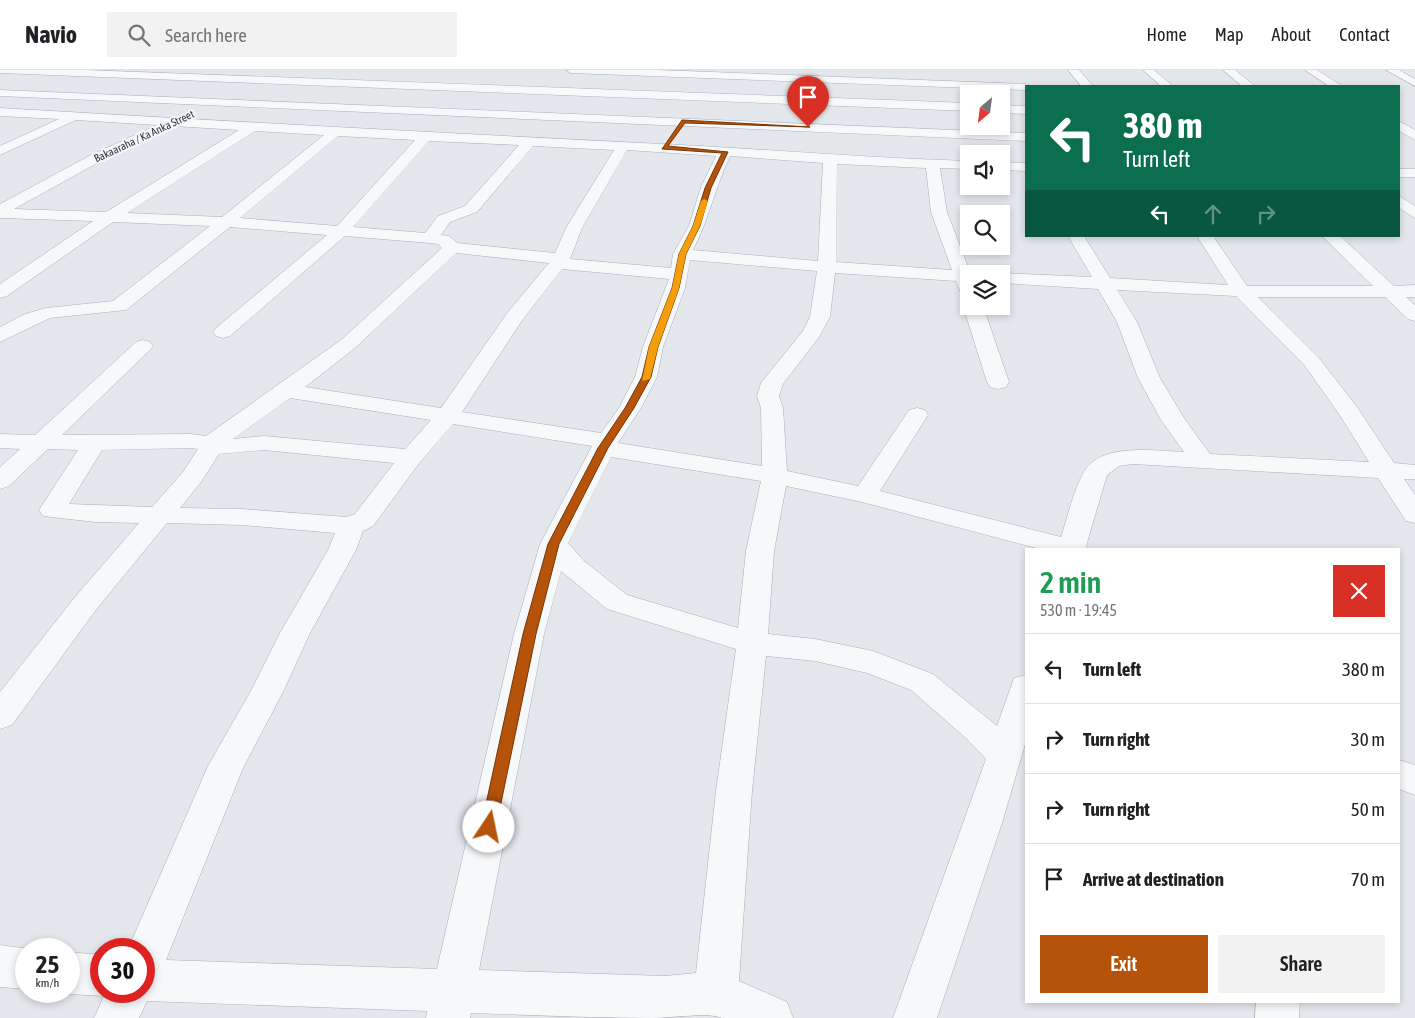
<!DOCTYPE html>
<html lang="en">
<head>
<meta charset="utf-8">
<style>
	body { margin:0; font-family:"Asap Condensed",sans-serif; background:#f2f2f2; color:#202124; height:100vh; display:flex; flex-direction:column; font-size:19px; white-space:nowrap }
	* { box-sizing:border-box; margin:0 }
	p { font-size:16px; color:#757577 }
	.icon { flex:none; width:28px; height:28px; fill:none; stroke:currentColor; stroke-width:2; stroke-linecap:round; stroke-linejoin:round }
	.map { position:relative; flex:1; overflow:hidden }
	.side { position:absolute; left:1025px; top:478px; width:375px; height:455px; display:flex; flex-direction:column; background:#fff; border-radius:0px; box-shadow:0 2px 8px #0003 }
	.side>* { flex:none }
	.banner { position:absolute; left:1025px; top:15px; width:375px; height:152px; border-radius:0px; box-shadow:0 2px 8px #0003; background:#0b6e4f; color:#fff; overflow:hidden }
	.needle { width:32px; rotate:209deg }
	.controls { position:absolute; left:960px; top:15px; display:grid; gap:10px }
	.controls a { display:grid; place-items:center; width:50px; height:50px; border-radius:0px; background:#fff; box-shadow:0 2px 8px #0003; font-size:25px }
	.speed { position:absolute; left:15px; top:868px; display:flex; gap:10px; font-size:25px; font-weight:700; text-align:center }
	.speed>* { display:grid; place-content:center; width:65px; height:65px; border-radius:50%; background:#fff; box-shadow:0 2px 8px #0003; line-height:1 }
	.speed small { font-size:12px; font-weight:400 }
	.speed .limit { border:8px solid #d22; background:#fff; color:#111 }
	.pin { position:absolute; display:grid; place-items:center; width:42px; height:42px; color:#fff; margin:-51px -21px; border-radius:50% 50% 50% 0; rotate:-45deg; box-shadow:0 0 5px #0007 }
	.pin .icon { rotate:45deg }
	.me { position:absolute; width:55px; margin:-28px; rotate:11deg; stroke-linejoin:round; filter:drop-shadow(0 0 4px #0008) }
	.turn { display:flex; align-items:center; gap:18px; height:105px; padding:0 15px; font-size:22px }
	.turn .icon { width:65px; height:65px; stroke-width:2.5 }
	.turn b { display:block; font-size:35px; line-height:42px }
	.lanes { display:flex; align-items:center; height:48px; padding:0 15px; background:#0003; justify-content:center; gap:25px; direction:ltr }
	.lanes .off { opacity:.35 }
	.round { display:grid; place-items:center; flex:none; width:52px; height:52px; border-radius:0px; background:#f2f2f2 }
	.head { display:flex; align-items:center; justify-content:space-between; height:85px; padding:0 15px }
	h1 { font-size:30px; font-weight:600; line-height:38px; color:#1e9e55 }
	.cta { display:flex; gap:10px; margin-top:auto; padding:10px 15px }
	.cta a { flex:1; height:58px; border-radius:0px; background:#b45309; color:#fff; font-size:20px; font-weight:600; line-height:58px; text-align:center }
	.cta a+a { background:#f2f2f2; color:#202124 }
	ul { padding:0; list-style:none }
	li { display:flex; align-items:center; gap:15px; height:70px; padding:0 15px; border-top:1px solid #e0e0e0 }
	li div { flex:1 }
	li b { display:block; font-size:19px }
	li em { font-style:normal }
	header { display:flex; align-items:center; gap:30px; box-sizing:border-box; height:70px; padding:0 25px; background:#fff; border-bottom:1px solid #e0e0e0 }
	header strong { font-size:24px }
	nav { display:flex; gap:28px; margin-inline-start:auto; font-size:18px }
	.search { width:350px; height:45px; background:#f2f2f2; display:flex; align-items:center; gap:12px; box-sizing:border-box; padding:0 18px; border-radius:0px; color:#757577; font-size:19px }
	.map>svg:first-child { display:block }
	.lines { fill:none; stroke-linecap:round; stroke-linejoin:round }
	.minor-casing { stroke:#a9aeb7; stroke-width:1 }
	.minor { fill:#f7f8fa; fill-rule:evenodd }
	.route { fill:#b45309; stroke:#753606 }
	.slow { fill:#f59e0b }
	.labels { text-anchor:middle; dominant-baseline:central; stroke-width:4.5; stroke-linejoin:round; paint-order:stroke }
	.far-street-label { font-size:11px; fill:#2b3445; stroke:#f4f6f9 }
</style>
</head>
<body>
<header>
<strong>Navio</strong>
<div class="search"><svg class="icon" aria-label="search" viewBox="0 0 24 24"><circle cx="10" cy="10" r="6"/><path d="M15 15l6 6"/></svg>Search here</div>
<nav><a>Home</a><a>Map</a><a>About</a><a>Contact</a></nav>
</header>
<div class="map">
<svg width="1415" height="948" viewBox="0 0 1415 948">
	<rect width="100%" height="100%" fill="#e4e7ec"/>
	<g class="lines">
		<defs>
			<path id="minor" d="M0,0h85l884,33v8l-969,-38z
				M566,0h91l369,14 5,2h-5v4l-455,-17z
				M1068,0h11l14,16h-12z
				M1143,0h11l19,16h-12z
				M1223,0h12l20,16h-13z
				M1305,0h12l25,16h-13z
				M1386,0h13l16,9v7z
				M0,20l1026,43v8l-1026,-45z
				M1001,35l25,1v8l-25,-1z
				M0,38c221,13 441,25 662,36 103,5 204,14 307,17v8l-29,-1 7,44 23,60 6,2h-7v24l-7,-2 -6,-15 -121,-8 -5,44 -11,20 -36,47 -4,12 4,12 4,63 71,15 51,-76 8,-2 8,2 3,5 -48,76 181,46c7,-21 12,-46 23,-65 16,-30 73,-21 100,-20l-23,-32 -23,-42 -21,-56 -19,-33 -97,-6v-9h-5l5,-1 91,4 -24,-41h16l26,42 118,7 -31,-49h16l34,50h126l-51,-50h18l54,50 21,-1v12h-9l9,8v16l-7,-2 -23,-22h-127l61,61 38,49 37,56 21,2v14h-11l11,16v28l-9,-2 -28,-43 -245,-14 -14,2 -12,9 -21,71 2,3h-48l-178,-47 -76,-16 -12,65 -6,83 47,5 58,12 60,23 64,52 17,-48 12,-3v66l-24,82 -65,195h-44l93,-259 -19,-20 -56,-49 -44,-17 -52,-12 -49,-5 -14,135 -13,190 48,21 6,16h-71c-13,-6 -52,0 -68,0 -61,0 -122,-3 -183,-5l-1,5h-44l1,-7 -280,-10 -8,17h-45l10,-22 -35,-2 -7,-3h7v-39l32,3v36h43v-42h-16l80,-183 44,-77 28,-56 48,-83 7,-17 -93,-8 -75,-2 -72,88 -83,114 -12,4v-37l75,-95 64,-74 -44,-1 -52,-6 -4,-6 39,-60 -30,-1 -39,37 -9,3v-22l20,-18 -20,-1v-14l35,1 101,-93 7,-2 7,2 3,4 -3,4 -88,85 129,-1 15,2 135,-96 101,-92 -4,-4 -8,-1 -85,-7 -115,100 -7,2 -7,-2 -3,-4 3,-4 111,-93 -97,-8 -104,83 -76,8 -50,24v-15l25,-13 21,-6 67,-7 97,-75 -97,-4 -106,74 -7,2v-14l93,-63 -93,-3v-14l91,-49 66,-30 -81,-5 -76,35v-9l59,-27 -59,-3zM173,56l66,4 -133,82 -92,-3 87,-48zM255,61l69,4 -102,82 -95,-4zM338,66l77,4 -78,86 -97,-8zM429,71l90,4 -54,61 -27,10 -13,17 -72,-6zM533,76l81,4 -48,78 -11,25 -98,-10 -8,-7 -8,-1 9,-13 27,-10zM627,80l89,6 -15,31 -12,39 -16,28 -2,14 -101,-9 12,-31zM730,86l93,7 -5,98 -125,-11c16,-31 22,-62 37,-94zM837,94l89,4 5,44 21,58 -116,-8zM456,183l93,10 -41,49 -67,96 -136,-21 50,-39zM690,190l127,11 -7,46 -7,14 -42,52 -4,13 4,12 1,58 -144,-23 23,-35 16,-31 6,-30 22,-59zM562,199l107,10 -26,68 -8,30 -16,31 -18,25 -139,-21 61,-93zM1117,220l119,6 69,70 34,48 30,48 -159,-8 -26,-36 -24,-40 -23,-56zM290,328l141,22 -26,29 -141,-13 -31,3zM453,354l139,22 -52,98 -26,90 -77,335 -271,-9 77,-192 40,-76 27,-59 46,-83 7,-19 10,-5 47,-64zM191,378l7,1 -15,23 -31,35 -83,-3 33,-54zM264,380l130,13 -39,51 -8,3 -105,-8 -62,-1 21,-26 18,-28zM611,387l150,24 -15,70 -8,77 -111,-33 -43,-34 -16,-18zM561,501l46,38 129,40 -20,142 -20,182 -31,3 -186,-6 65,-336z
				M1399,51l16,9v10l-16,-9z
				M1001,92l25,1v8l-25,-1z
				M1399,99h16v8h-16z
				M1399,126l16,10v12l-16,-10z
				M969,231v5h14l26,76 -3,5 -8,2 -8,-2 -3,-5 -24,-76z
				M1399,690l16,5v30l-16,-6z
				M0,875l30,4h-4v40l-26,-2z
				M1256,931h44l-1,17h-44z"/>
		</defs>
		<use href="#minor" class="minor-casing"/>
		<use href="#minor" class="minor"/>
	</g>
	<path class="route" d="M682,50l128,7 -125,-4 -17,23 60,6 -17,36 -11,38 -14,28 -7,34 -21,59 -7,30 -17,31 -26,40 -49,96 -23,90 -40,193 -2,5 -5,2 -6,-2 -2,-5 42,-193 25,-90 50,-96 27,-40 17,-31 7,-30 23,-59 7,-34 14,-28 12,-38 17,-35 -60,-4z"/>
	<path class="slow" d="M704,129l4,2 -8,25 -14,28 -7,34 -21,59 -8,32 -8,2 7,-34 23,-59 7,-34 14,-28 8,-25z"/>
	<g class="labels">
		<g class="far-street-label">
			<text transform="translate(144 66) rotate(-25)">Bakaaraha / Ka Anka Street</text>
		</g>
	</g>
</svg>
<div class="controls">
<a><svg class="needle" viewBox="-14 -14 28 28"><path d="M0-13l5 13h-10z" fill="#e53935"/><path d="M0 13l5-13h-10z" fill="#757577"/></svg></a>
<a><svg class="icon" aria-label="sound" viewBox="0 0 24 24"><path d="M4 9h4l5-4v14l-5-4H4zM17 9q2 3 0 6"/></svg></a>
<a><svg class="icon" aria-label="search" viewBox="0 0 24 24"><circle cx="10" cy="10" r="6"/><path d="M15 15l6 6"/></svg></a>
<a><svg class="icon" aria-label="layers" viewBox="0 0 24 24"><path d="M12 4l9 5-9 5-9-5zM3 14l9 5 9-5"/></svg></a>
</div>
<div class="speed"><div>25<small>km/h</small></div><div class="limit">30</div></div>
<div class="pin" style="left:808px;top:57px;background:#d93025"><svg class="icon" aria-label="arrive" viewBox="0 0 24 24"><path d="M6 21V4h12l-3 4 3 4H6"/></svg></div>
<svg class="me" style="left:489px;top:757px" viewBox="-20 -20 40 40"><circle r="19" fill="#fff"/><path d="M0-13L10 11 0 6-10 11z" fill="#b45309"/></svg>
<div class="banner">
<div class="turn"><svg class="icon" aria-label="left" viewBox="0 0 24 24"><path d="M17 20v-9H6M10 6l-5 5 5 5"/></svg><div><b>380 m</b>Turn left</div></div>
<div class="lanes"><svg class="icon" aria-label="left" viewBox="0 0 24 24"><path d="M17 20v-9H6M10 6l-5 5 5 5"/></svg><svg class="icon off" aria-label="ahead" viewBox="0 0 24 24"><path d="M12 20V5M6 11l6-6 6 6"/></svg><svg class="icon off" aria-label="right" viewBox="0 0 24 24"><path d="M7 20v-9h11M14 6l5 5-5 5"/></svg></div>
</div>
<section class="side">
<div class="head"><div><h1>2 min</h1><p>530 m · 19:45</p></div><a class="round" style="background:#d93025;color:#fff"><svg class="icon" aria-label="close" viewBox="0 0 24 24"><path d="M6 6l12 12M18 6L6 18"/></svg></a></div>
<ul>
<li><svg class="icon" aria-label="left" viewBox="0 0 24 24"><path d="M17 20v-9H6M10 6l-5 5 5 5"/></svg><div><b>Turn left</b></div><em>380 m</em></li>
<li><svg class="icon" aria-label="right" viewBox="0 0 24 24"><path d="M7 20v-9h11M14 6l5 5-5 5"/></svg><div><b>Turn right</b></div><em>30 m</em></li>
<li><svg class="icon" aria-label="right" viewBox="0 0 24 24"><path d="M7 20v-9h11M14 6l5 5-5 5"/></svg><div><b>Turn right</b></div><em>50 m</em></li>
<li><svg class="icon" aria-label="arrive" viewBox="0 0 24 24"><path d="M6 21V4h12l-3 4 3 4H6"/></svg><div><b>Arrive at destination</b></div><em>70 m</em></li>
</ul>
<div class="cta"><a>Exit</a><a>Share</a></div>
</section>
</div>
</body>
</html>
